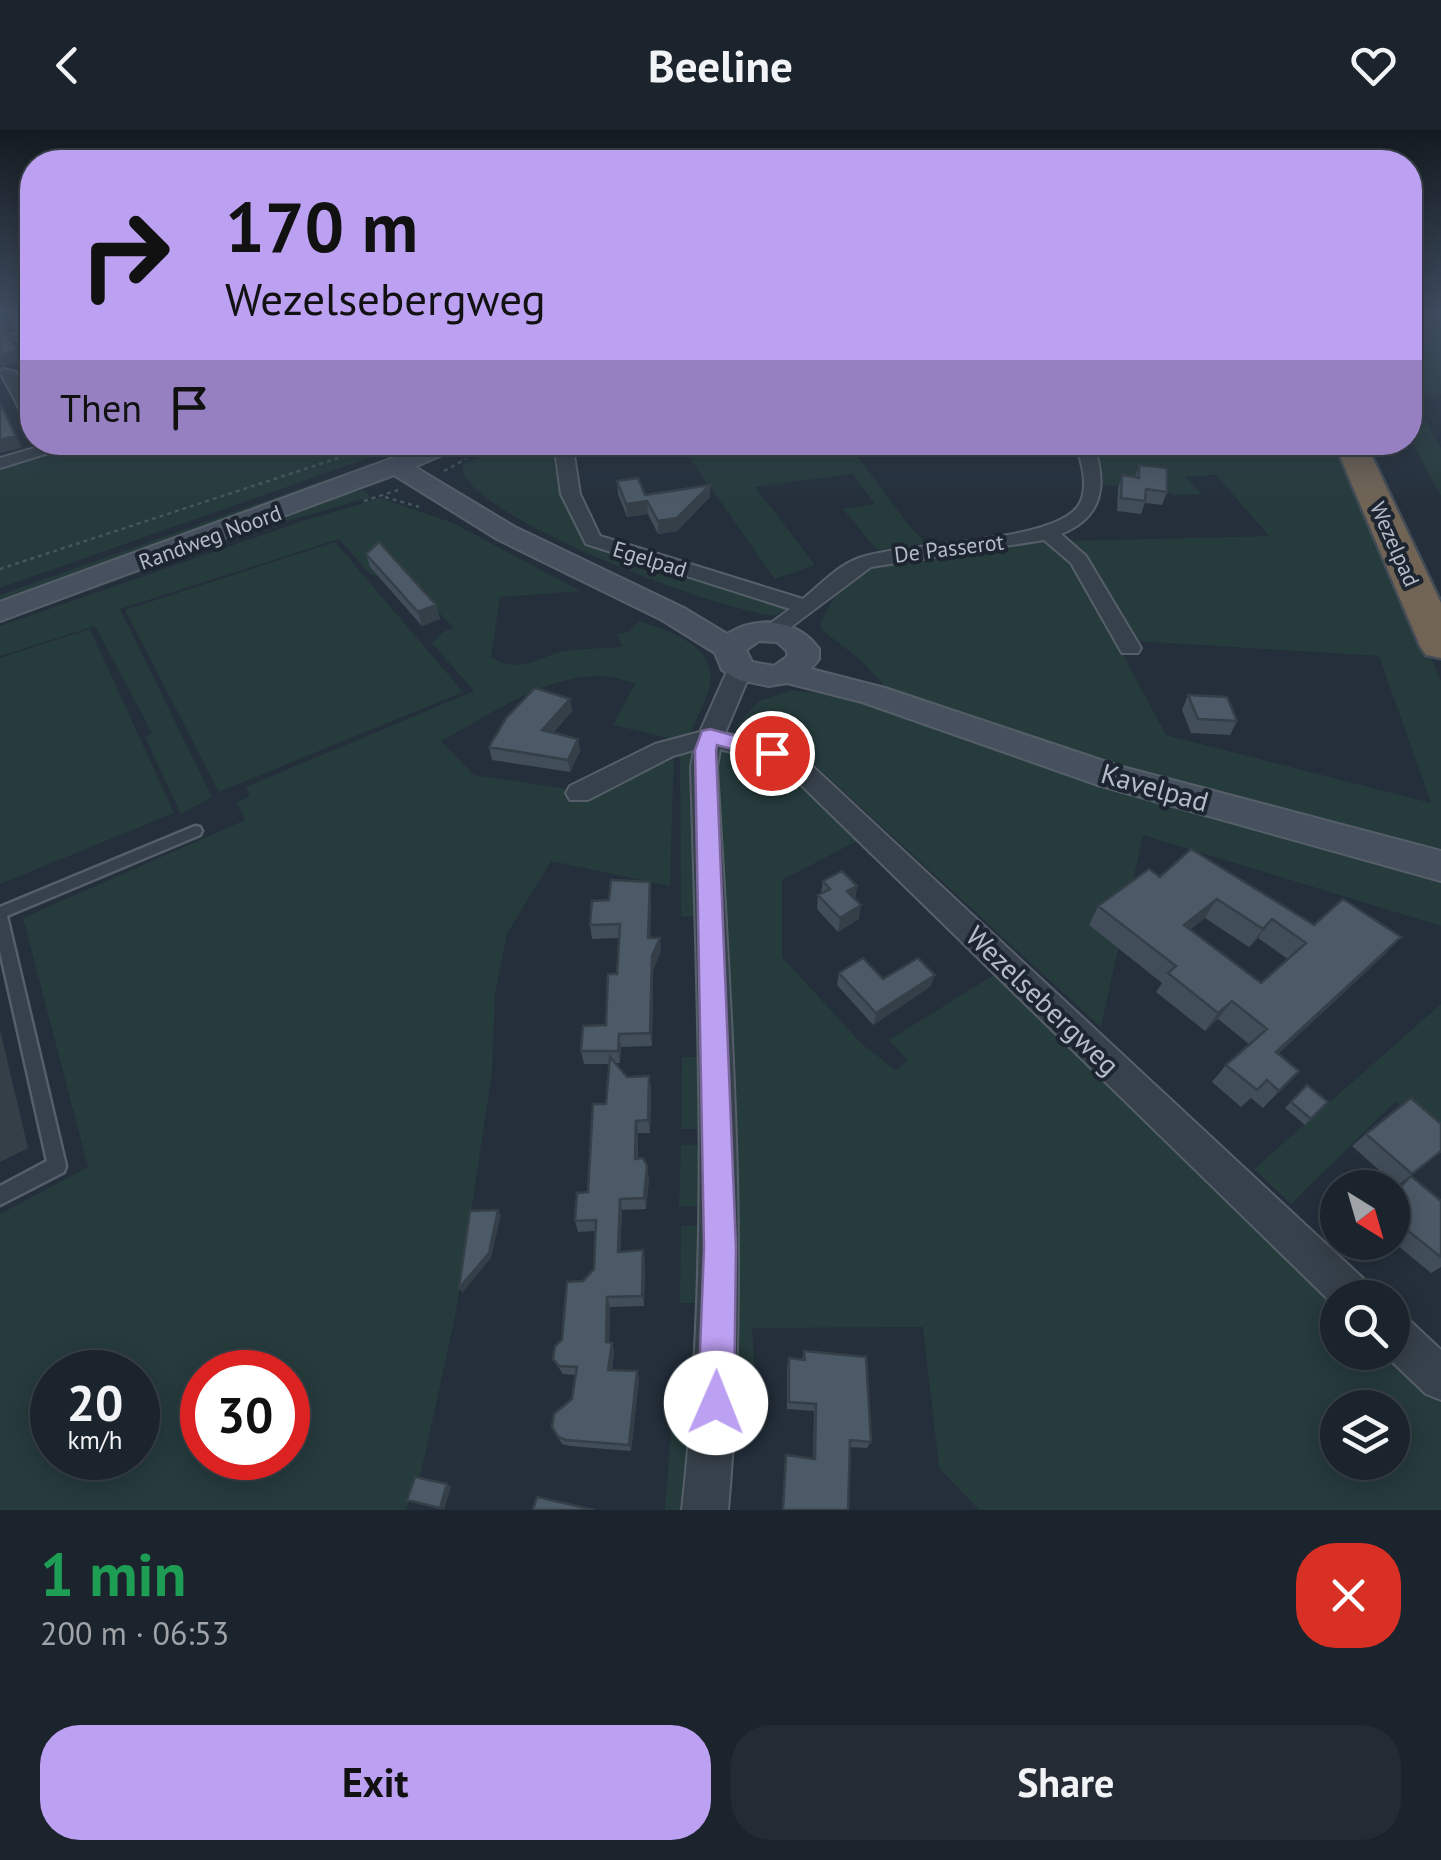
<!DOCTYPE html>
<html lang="en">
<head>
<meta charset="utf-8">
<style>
	body { margin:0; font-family:"PT Sans",sans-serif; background:#242b34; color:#f1f3f6; height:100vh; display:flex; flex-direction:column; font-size:38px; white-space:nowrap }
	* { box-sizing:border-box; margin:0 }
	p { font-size:32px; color:#a0a4a9 }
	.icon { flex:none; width:55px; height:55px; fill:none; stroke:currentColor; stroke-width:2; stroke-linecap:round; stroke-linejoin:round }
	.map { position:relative; height:1380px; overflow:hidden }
	.sheet { display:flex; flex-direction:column; background:#1b232c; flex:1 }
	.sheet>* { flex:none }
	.top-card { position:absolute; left:20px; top:20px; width:1402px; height:305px; border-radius:40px; box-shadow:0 5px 25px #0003,0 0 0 2px #394048; background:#bca0f2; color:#111; overflow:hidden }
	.needle { width:65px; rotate:143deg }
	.controls { position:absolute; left:1320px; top:1040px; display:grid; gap:20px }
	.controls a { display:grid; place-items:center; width:90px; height:90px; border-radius:50%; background:#1b232c; box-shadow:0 5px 25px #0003,0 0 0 2px #394048; font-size:50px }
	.speed { position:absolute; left:30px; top:1220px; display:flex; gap:20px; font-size:50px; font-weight:700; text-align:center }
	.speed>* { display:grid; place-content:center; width:130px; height:130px; border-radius:50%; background:#1b232c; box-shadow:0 5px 25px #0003,0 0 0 2px #394048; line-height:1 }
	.speed small { font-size:25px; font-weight:400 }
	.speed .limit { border:15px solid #d22; background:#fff; color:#111 }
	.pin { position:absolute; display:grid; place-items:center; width:85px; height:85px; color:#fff; margin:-42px; border:5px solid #fff; border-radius:50%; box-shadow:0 2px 10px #0007 }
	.me { position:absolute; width:110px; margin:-55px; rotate:1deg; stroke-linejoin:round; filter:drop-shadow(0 0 8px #0008) }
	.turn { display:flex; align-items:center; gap:35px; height:210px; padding:0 40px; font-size:45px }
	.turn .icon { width:130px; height:130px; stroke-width:2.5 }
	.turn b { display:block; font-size:70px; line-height:85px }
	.then { display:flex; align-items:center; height:95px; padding:0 40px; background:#0003; gap:20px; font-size:38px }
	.round { display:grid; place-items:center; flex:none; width:105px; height:105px; border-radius:40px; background:#242b34 }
	.summary { display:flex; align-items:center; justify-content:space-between; height:170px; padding:0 40px }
	h1 { font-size:60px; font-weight:600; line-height:75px; color:#1e9e55 }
	.primary-button { display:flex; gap:20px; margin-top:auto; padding:20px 40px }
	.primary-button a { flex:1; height:115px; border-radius:40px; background:#bca0f2; color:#111; font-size:40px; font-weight:600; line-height:115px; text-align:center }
	.primary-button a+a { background:#242b34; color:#f1f3f6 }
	header { display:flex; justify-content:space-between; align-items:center; height:130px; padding:0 40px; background:#1b232c; font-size:45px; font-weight:600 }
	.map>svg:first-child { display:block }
	.green { fill:#263b3c; fill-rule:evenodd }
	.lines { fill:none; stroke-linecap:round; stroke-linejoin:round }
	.lane-casing { stroke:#565f69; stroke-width:5 }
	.street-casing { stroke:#565f69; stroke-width:4 }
	.secondary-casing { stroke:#565f69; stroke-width:4 }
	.highway-casing { stroke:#434c56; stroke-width:5 }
	.path { stroke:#445859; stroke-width:2.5; stroke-dasharray:4 4; stroke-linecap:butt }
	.lane { fill:#37414b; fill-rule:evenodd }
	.street { fill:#37414b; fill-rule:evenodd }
	.secondary { fill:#46505e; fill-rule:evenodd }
	.highway { fill:#716455; fill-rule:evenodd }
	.wall { fill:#414d59; fill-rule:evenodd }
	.shaded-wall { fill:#353f48 }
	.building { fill:#4c5a67; stroke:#353f48; stroke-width:2.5; fill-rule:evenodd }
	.route { fill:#bca0f2; stroke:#7a689d; stroke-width:2.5 }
	.labels { text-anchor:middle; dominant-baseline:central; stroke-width:8; stroke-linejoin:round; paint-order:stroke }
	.far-street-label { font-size:22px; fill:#b3bcc7; stroke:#1d2630 }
	.street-label { font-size:28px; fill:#b3bcc7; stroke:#1d2630 }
</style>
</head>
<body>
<header><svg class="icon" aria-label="back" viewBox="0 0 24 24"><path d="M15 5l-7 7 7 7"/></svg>Beeline<svg class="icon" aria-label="heart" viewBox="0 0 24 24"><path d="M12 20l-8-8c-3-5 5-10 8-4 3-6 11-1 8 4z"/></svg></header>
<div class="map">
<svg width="1441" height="1380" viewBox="0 0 1441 1380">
	<rect width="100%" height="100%" fill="#242f3b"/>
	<path class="green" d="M1410,182h31v82l-28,6 28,48v48l-31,-57z
		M85,313h326l-411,145v-123z
		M516,313h43l3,36 22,62 6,5 198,62 -13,8c-60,-7 -286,-91 -312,-143v-9z
		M679,313h25l9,10 60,-10 7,5 27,-5h41l61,83 17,17 -49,7 -34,-41 32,-5 -22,-30 -98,13 60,78 -40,14z
		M1090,313h246l105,238v170l-282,-75 -256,-80 -18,-9 -22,-25 -41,-32 -2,-7 22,-39 24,-17 176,-31 24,12 100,187 265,68 -52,-147 -244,-15 -42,-72 -22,-28 198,-5 -53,-61 -31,1 16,18 -29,1c-20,-24 -34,-21 -56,-9l-21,-2z
		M338,345l12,6 -350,122v-8z
		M363,360l8,7 -87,25 -284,100v-7l319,-114z
		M380,368l73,25 128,68 -81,6 -9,60c21,14 40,6 60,-2 20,-8 51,-6 72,-8l-6,-13 12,-2 10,-11c29,9 78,25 71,63 -3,17 -15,35 -20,52l-17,3 -60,-14 22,-41c-66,-28 -137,27 -194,57l33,34 100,15 100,-39 -4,135 -119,-25 -44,73 -12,60 -3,79 -37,244 -34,155 -15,38h-406v-296l88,-47 -65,-249 222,-98 -8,-18 13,-6 -4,-9 228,-96 -42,-48 11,-11 11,-4 -53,-54 -30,1 -32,-36 -219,70 92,188 -31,17 -36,-77 7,-4 -57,-107 -95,30v-30l300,-104zM52,1242h86v86h-86zM202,1242h86v86h-86z
		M335,412l128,150 -244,100 -94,-182z
		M90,499l84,184 -174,71v-226z
		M792,560l67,10 582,172v54l-298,-91 -42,192 -285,-261 -26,-21 -55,-18 24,-26z
		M680,618l16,6 4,162 -19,1z
		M732,618l54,18 79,71 -83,43v77l80,87 33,26 13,-9 -19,-21 113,-70 336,328v54h54l49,38v120h-462l-40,-42 -16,-141 -171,1 5,78 -24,1 -17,-654zM1338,1278h54v54h-54z
		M1441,874v134l-46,-36 -104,102 -37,-35z
		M682,927h18l1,72h-20z
		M704,1014l2,61 -27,2 2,-62z
		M681,1096h17v77h-18z
		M675,1252l27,3 -13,125h-24z"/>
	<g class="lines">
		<defs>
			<path id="lane" d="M32,201v4l-32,7v-4z
				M195,696l5,1 2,4 -2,4 -193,81 59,250 -2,6 -64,33v-19l47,-25 -47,-210v-44z"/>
			<path id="street" d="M7,182h14l11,19v15l-5,-1z
				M3,239l13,3 16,31v19l-8,-5 -24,-45z
				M55,312h29l-84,26v-10z
				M554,312h18l8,52 20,42 203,63c18,-15 34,-33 56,-41 47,-17 200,-14 221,-55 9,-18 1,-43 -5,-61h17c16,41 12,75 -31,92l25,22 55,92 -3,5h-16l-51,-90 -27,-23 -173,27 -92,69h-16l-3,-5 30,-22 -204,-65 -25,-50z
				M740,532l12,7 -27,64 50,13 35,18 559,520 6,14h-37v11l-546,-533 -35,-17 -37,-10 -3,18c14,248 33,495 11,743h-46c28,-248 16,-494 9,-743l3,-17 -21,6 -85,44h-18l-4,-7 4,-7 85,-42 45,-12 28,-63z
				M1392,1182l15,6 34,32v50l-15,-6 -44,-42h10z"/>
			<path id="secondary" d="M437,312h34l-56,25 100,60 169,81 43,26c30,-19 71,-15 92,15v10l-8,10 74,19 234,78 322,85v30l-343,-96 -236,-83 -75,-19 -18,3 -30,-6 -17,-10 -7,-17 -53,-33 -165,-81 -103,-64 -394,146v-19zM759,511l18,1 10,9v6l-13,9 -22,-4 -6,-12z"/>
			<path id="highway" d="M1334,312h31l76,161v55l-15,-3 -6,-9z"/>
		</defs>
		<use href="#lane" class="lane-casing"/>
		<use href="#street" class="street-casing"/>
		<use href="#secondary" class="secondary-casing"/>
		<use href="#highway" class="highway-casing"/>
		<path class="path" d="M351,325l2,-13
			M475,326l32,-14
			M444,341l22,-12
			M385,367l34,10
			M364,371l34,-11
			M0,439l387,-127"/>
		<use href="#lane" class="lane"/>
		<use href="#street" class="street"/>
		<use href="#secondary" class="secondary"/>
		<use href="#highway" class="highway"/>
	</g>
	<path class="wall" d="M1139,335l28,27 -5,13 -17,-2 -4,11 -24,-3 1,-23 4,-13 13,2z
		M617,351l28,14 65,2 -33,34 -19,3 -10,-20 -21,3 -9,-23z
		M366,424l70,51 4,14 -18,7 -52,-59z
		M1188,565l49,26 -7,14 -39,-2 -9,-23z
		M570,569l2,12 -19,22 25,6 2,12 -10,21 -78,-12 -3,-13z
		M1160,747l154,48 87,12 -17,18 -106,99 21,17 -36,37 -12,-10 -10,9 -29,-25 14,-17 23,-21 -31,-25 -13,12 -49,-39 6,-9 -73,-58 9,-19zM1205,788l44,29 9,-9 30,21 -27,24 -71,-54z
		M823,751l34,5 -2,13 4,20 -21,13 -21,-23 1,-14 3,-1z
		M651,766l-1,42 11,13 -8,19 -1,76 -31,1 -1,16h-4l11,14 22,-1 2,13 -1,44h-12v26l11,19 -3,31 -24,1 -2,41 23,-1 2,11 -1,45 -34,1 -1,35 5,9 -2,19 25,1 2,8 -8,72 -61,-5 -8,-2 -10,-17 20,-28 4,-24 -13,-1 -10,-15 9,-19 21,-59 11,-12 2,-38 -18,1 -3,-11 13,-29 18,-88 3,-40h-25l-3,-13 25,-26 11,-51 2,-36 -27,1 -2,-14 19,-25z
		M839,843l44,6 48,7 -58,39 -36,-40z
		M1307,955l21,17 -23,23 -20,-17z
		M1366,1004l75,17 -44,35 -45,-40z
		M1411,1046l30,25v66l-10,6 -39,-32v-49z
		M804,1221l67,91 -4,6 -18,-1 -1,63h-66l3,-48 1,-7 27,4 1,-48 -27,-2v-42l2,-9 13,1z"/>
	<path class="shaded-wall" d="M0,193l6,10 -6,2z
		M18,221l6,10 -24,6v-12z
		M0,273l22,45 -22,5z
		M717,312h66l-66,11z
		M710,355v12l-33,34 -19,3v-13z
		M647,371l1,13 -21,3 -1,-13z
		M436,475l4,14 -18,7 -4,-14z
		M570,569l2,12 -28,32 -2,-13z
		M578,609l2,12 -10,21 -2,-12z
		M650,752l1,14 -1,56 -2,-14z
		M857,756l-3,14 -7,-9z
		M1217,769l-12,19 -33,26 12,-19z
		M861,775l-2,14 -21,13 2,-14z
		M1272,789l-14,19 -9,9 14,-18z
		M1401,807l-17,18 -123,115 15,-18z
		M660,808l1,13 -8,19 -1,76 -2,-13 2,-77z
		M935,845l-4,11 -58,39 3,-12z
		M1232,871l-14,18 -13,12 13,-18z
		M0,900l28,118 -28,14z
		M619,904l2,13 -1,16 -2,-12z
		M649,946l2,13 -1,44 -2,-13z
		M636,991l2,12 -1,37 -2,-11z
		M647,1036l2,12 -3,31 -2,-11z
		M620,1069l2,11 -2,52 -2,-10z
		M498,1080l3,5 -10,43 -29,35 -3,-5z
		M643,1120l2,11 -1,45 -2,-10z
		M607,1167l3,10 -1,44 -3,-9z
		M612,1213l2,8 -3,27 -3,-8z
		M637,1241l2,8 -8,72 -2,-6z
		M447,1354l4,3 -7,23 -4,-2z"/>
	<path class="building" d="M7,203l11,18 -18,4v-21z
		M32,231v19l-8,-17z
		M0,273l16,33 -16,4z
		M1139,335l28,3v24l-21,-3 -1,12 -24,-3 1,-23 17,3z
		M638,348l7,17 65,-10 -33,33 -19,3 -11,-20 -21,3 -9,-23z
		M379,412l57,63 -18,7 -52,-58z
		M535,558l35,11 -28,31 36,9 -10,21 -79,-13 17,-29z
		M1188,565l39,2 10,24 -39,-2z
		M1191,719l123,76 29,-26 58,38 -125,115 23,19 -20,20 -12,-11 -10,10 -31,-25 41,-36 -35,-28 -14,12 -50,-40 8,-7 -78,-60 51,-37 11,8zM1217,769l46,30 9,-10 34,24 -45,40 -77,-58z
		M842,741l15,15 -10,5 14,14 -21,13 -22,-23 12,-6 -7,-8z
		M611,750l39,2 -2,56h12l-8,18 -2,77 -31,1 -1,17h-37l2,-25 23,-1 2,-51h9l3,-50 -30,1 2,-24 17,-1z
		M863,828l20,21 35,-21 17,17 -59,38 -37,-40z
		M610,927l17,20 22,-1 -1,44 -12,1 -1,38 8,-1 4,8 -3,32 -24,1 -2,53 25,-2 -1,46 -35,1 -1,45 6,1 -4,27 29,1 -8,74 -63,-5 -8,-3 -6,-10 2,-13 18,-15 5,-32 -18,-1 -6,-7 2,-13 7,-6 5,-58 16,-1 11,-12 2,-49 -21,1 2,-28 11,-1 5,-88h13z
		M1307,955l21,17 -17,17 -20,-17z
		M1411,968l30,26v27l-29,23 -46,-40z
		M1411,1046l30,25v56l-49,-39v-22z
		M498,1080l-9,43 -30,35 11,-77z
		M804,1221l62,6 5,85 -21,-2 -2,70h-65l3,-55 29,4 1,-55 -27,-2v-44l16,2z
		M415,1347l32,7 -7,24 -33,-8z
		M537,1367l57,13h-61z"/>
	<linearGradient id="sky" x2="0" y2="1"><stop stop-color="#141a20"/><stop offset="0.49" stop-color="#3f4d60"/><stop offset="1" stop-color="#3f4d60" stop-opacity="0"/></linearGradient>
	<rect width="1441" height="375" fill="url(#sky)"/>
	<path class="route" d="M710,599l69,19 3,5 -10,7 -55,-15 -1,5 20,498 -2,155 -5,12 -13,6 -13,-6 -5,-12 6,-155 -9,-498 7,-19z"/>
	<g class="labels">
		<g class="far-street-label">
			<text transform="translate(210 407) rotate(-20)">Randweg Noord</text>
			<text transform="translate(1395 414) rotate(66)">Wezelpad</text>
			<text transform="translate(949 418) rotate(-7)">De Passerot</text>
			<text transform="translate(650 429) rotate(17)">Egelpad</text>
		</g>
		<g class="street-label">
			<text transform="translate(1155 657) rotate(16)">Kavelpad</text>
			<text transform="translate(1043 870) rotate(44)">Wezelsebergweg</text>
		</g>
	</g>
</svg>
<div class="controls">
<a><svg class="needle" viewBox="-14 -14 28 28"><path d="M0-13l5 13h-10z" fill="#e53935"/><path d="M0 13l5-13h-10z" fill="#a0a4a9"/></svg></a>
<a><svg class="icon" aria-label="search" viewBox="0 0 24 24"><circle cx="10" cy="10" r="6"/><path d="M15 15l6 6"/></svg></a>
<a><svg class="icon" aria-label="layers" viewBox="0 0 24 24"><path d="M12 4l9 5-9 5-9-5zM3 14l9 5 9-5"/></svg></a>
</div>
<div class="speed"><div>20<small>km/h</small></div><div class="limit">30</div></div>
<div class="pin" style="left:772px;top:623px;background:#d93025"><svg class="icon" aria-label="arrive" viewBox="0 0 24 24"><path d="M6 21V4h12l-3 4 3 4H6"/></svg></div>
<svg class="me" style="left:716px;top:1273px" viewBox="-20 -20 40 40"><circle r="19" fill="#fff"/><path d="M0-13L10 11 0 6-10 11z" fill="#bca0f2"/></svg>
<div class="top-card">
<div class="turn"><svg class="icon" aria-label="right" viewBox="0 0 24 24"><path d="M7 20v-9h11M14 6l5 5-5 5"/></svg><div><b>170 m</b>Wezelsebergweg</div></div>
<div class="then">Then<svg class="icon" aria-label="arrive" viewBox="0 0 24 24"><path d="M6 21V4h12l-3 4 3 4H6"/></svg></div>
</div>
</div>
<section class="sheet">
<div class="summary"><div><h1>1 min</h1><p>200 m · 06:53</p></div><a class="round" style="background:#d93025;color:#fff"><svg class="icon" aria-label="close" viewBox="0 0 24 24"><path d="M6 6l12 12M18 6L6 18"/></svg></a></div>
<div class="primary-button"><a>Exit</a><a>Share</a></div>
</section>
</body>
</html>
